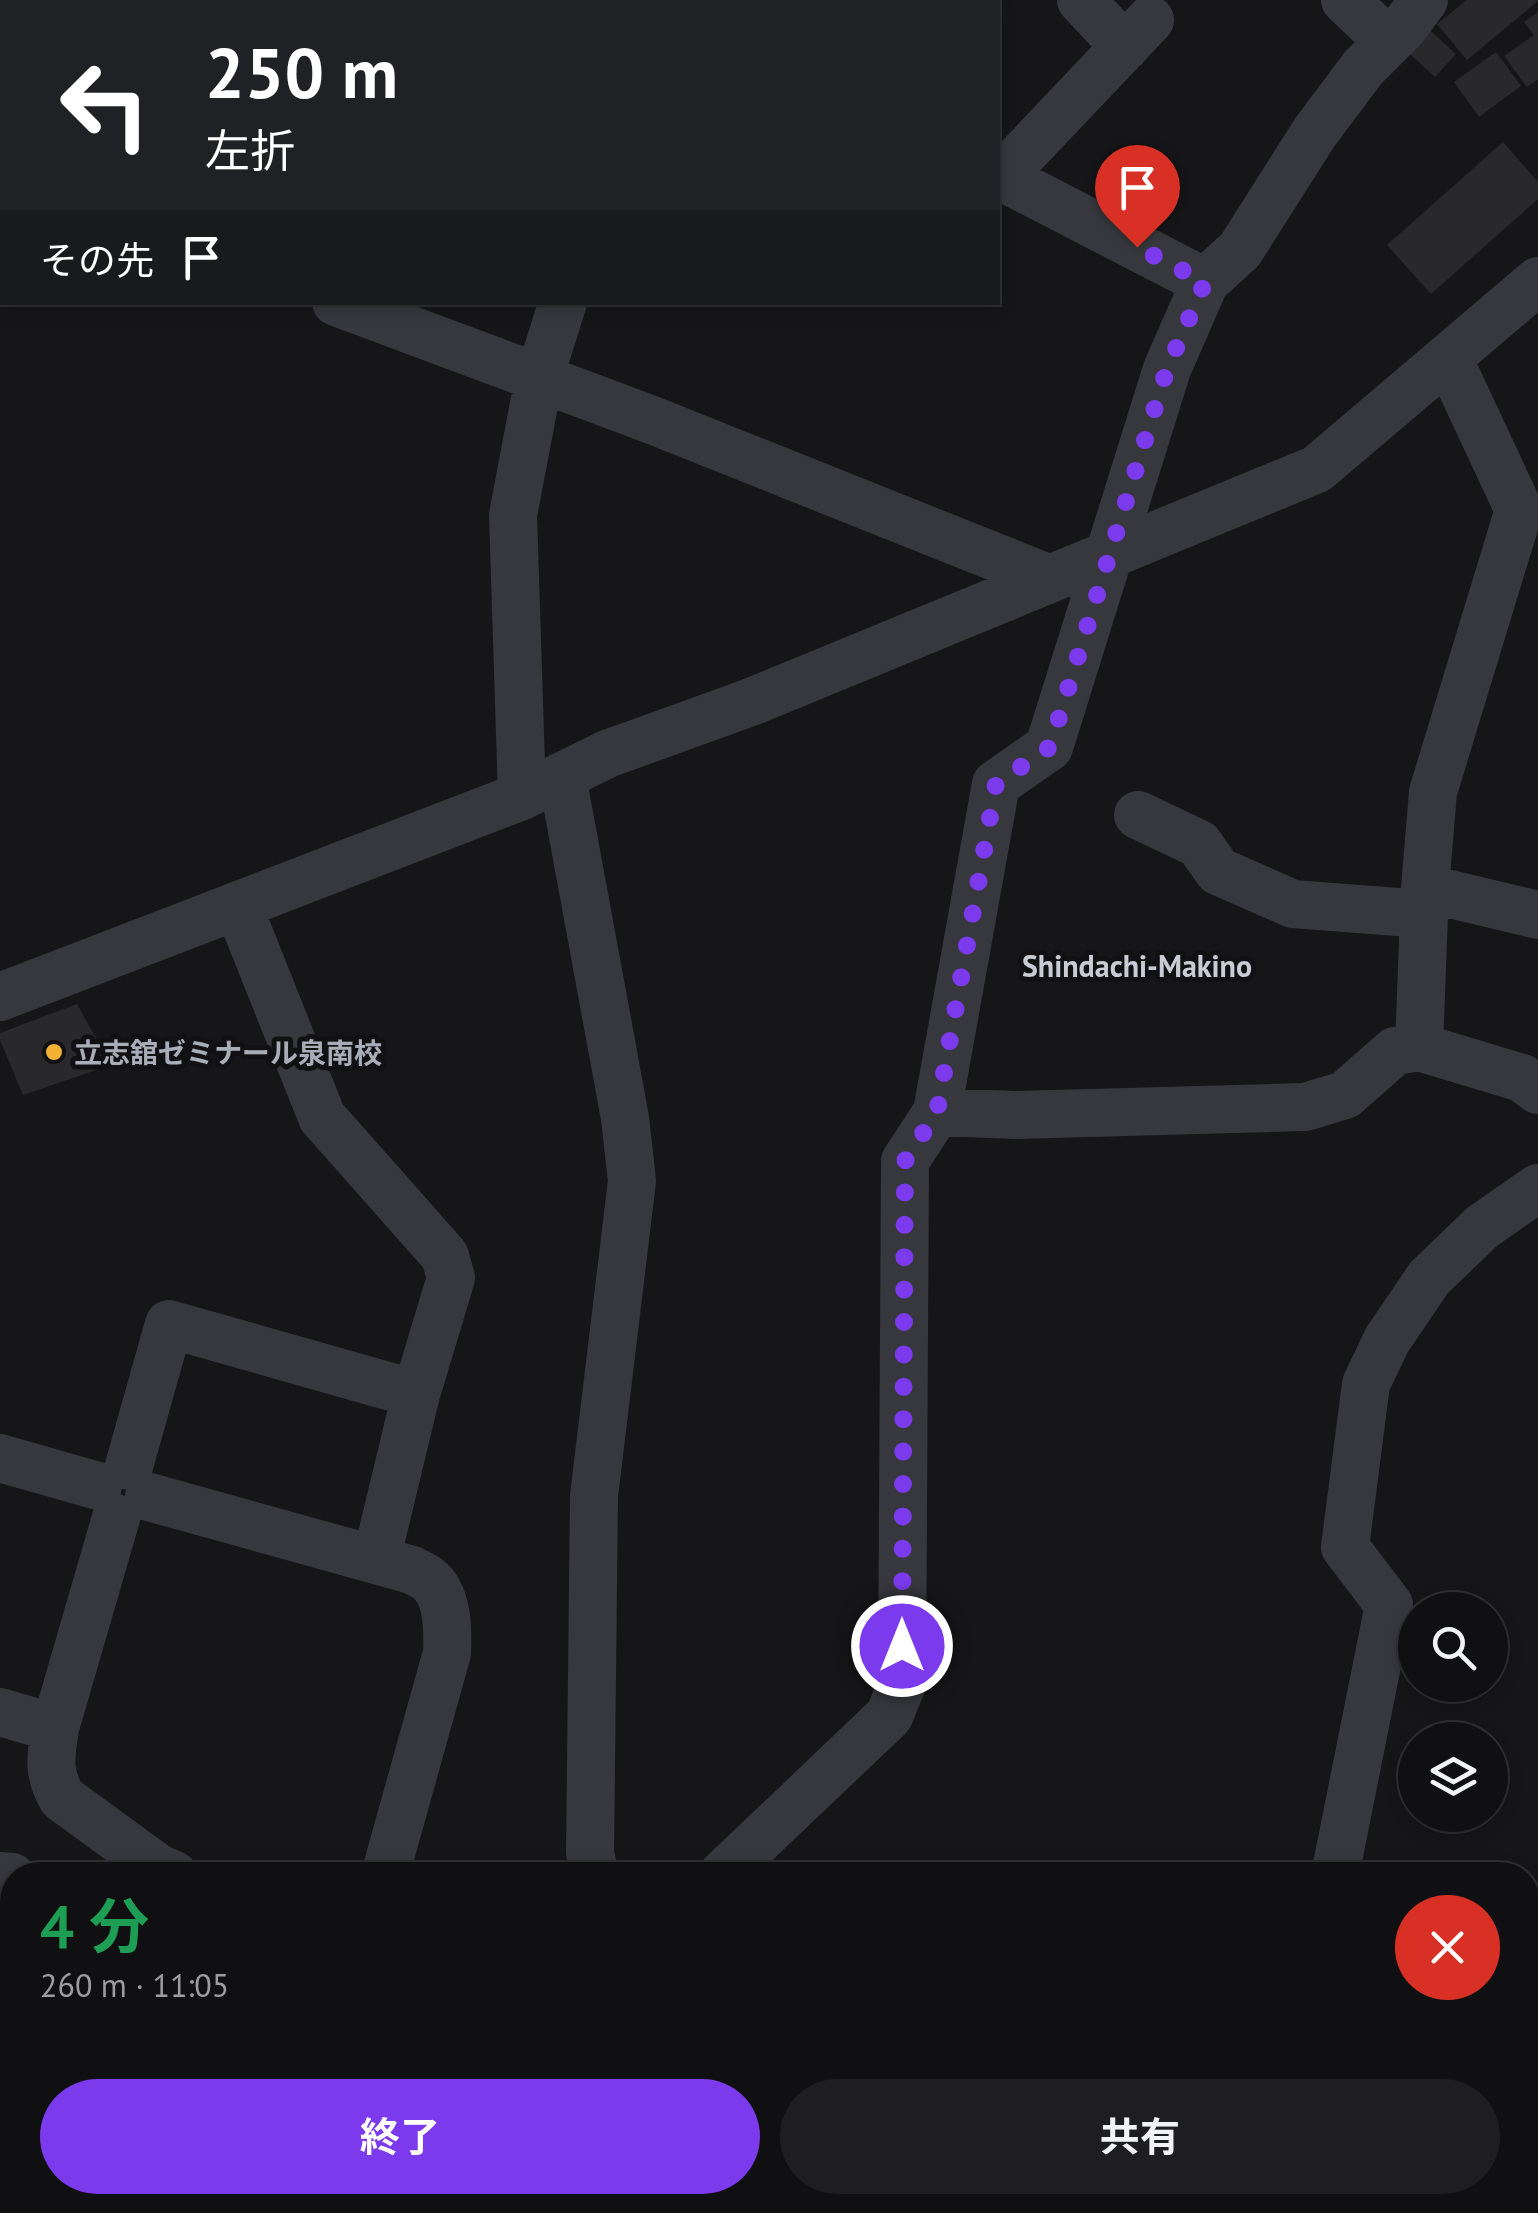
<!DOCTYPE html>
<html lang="ja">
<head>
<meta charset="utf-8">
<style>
	body { margin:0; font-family:"PT Sans","Noto Sans JP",sans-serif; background:#1e1e20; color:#f1f3f6; height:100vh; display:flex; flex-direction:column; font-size:38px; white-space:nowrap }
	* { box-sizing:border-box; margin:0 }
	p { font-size:32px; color:#9c9d9f }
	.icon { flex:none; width:55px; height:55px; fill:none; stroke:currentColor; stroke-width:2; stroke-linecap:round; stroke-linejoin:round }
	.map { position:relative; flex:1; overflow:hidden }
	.sheet { position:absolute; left:0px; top:1862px; width:1540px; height:352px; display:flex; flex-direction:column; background:#101012; border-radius:40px 40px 0 0; box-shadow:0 5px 15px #0003,0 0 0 2px #303032 }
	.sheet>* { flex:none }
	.guide { position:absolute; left:0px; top:0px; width:1000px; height:305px; box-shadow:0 5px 15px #0003,0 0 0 2px #303032; background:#202124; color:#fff; overflow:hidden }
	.tools { position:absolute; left:1398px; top:1592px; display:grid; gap:20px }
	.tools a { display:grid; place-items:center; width:110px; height:110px; border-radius:50%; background:#101012; box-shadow:0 5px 15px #0003,0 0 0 2px #303032; font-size:50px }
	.pin { position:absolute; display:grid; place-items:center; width:85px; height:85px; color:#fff; margin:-102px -42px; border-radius:50% 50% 50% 0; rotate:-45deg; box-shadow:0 0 10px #0007 }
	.pin .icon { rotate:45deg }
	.me { position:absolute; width:110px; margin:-55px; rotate:0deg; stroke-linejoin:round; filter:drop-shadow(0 0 8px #0008) }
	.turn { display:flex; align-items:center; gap:35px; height:210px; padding:0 40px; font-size:45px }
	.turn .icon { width:130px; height:130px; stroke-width:2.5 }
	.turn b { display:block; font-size:70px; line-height:85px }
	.then { display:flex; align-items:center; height:95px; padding:0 40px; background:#0003; gap:20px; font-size:38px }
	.round { display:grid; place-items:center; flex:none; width:105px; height:105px; border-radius:52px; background:#1e1e20 }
	.summary { display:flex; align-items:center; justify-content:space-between; height:170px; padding:0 40px }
	h1 { font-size:60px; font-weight:700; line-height:75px; color:#1e9e55 }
	.action { display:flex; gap:20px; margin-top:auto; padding:20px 40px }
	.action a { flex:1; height:115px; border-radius:60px; background:#7c3aed; color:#fff; font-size:40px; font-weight:700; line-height:115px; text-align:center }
	.action a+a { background:#1e1e20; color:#f1f3f6 }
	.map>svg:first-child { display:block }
	.building { fill:#29292c }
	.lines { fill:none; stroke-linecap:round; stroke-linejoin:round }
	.minor { stroke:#37383d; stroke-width:48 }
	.route { stroke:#7c3aed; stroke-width:18; stroke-dasharray:0 32.4 }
	.poi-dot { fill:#f2b134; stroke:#111113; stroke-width:4 }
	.labels { text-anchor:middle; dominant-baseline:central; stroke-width:10; stroke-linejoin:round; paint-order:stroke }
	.poi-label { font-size:28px; font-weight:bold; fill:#a8adb8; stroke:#111113; text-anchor:start }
	.neighbourhood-label { font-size:30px; font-weight:bold; fill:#c9ccd4; stroke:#111113 }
</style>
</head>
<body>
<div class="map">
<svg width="1538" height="2213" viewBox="0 0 1538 2213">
	<rect width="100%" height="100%" fill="#161618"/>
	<path class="building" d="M1467,0h71v1l-71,59 -30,-36z
		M1538,12v67l-11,8 -23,-31 30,-21 -10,-13z
		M1422,23l34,31 -21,23 -34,-31z
		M1496,52l25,34 -42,31 -25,-35z
		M1503,142l35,40v17l-107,95 -44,-49z
		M77,1004l34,61 -88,30 -23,-55v-7z
		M684,2202h206l5,11h-237z"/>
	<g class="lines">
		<path class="minor" d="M659,0l5,2
			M1081,0l44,47
			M1345,0l44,42
			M998,175l207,107
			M1001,177l149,-157
			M336,302l316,118 398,159
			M562,776l63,342 7,63 -38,315 -4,357 5,22
			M522,796l-9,-281 26,-137 24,-76
			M1138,815l61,29 19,27 75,33 131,10
			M1425,888l113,27
			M238,906l84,211 123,139 6,22 -35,116 -40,166
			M0,997l522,-201 85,-42 144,-52 566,-233 221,-188
			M1419,1047l6,-159 8,-96 86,-282 -71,-152
			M937,1112l59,-328 53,-37 118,-378 38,-87 35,-32 75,-118 48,-64 40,-40 21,-28
			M0,1458l98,28
			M129,1466l40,-142 247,70
			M149,1497l263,73c5,3 11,5 16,9 20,15 20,51 19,74l-62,222
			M116,1518l-61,210c-4,28 -8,44 7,70l96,70 16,7
			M0,1712l55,16
			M722,1875l167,-159 13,-32 3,-523 32,-49 80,3 288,-8 40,-12 50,-44 24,-4 103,31 16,12
			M1335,1875l54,-270 -44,-58 21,-163 21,-44 42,-62 53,-51 56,-39
			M0,1876l12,1
			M1247,2213l2,-11"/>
	</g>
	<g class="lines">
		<path class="route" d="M902,1646l3,-485 32,-49 59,-328 54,-37 117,-378 38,-87 -68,-35"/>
	</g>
	<circle class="poi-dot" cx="54" cy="1052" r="10"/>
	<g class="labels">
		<g class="poi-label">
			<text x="74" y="1052">立志舘ゼミナール泉南校</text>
		</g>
		<g class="neighbourhood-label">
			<text x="1137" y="965">Shindachi-Makino</text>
		</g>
	</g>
</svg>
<div class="tools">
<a><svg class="icon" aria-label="search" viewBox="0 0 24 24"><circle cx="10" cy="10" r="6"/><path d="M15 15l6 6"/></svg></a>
<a><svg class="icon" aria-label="layers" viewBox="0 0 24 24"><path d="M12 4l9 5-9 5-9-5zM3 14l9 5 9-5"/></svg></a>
</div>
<div class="pin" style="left:1137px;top:247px;background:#d93025"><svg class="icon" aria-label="arrive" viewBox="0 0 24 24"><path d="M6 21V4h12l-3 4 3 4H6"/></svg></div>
<svg class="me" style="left:902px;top:1646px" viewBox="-20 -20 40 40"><circle r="17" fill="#7c3aed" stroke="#fff" stroke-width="3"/><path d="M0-11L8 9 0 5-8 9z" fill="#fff"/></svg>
<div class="guide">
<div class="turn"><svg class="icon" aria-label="left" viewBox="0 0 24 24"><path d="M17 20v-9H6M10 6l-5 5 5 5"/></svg><div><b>250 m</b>左折</div></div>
<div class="then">その先<svg class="icon" aria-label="arrive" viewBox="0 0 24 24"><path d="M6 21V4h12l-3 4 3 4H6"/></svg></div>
</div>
<section class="sheet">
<div class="summary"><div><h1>4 分</h1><p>260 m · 11:05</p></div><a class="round" style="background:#d93025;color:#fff"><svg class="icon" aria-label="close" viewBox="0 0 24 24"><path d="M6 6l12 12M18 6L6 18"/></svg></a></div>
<div class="action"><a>終了</a><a>共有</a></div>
</section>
</div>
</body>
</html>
